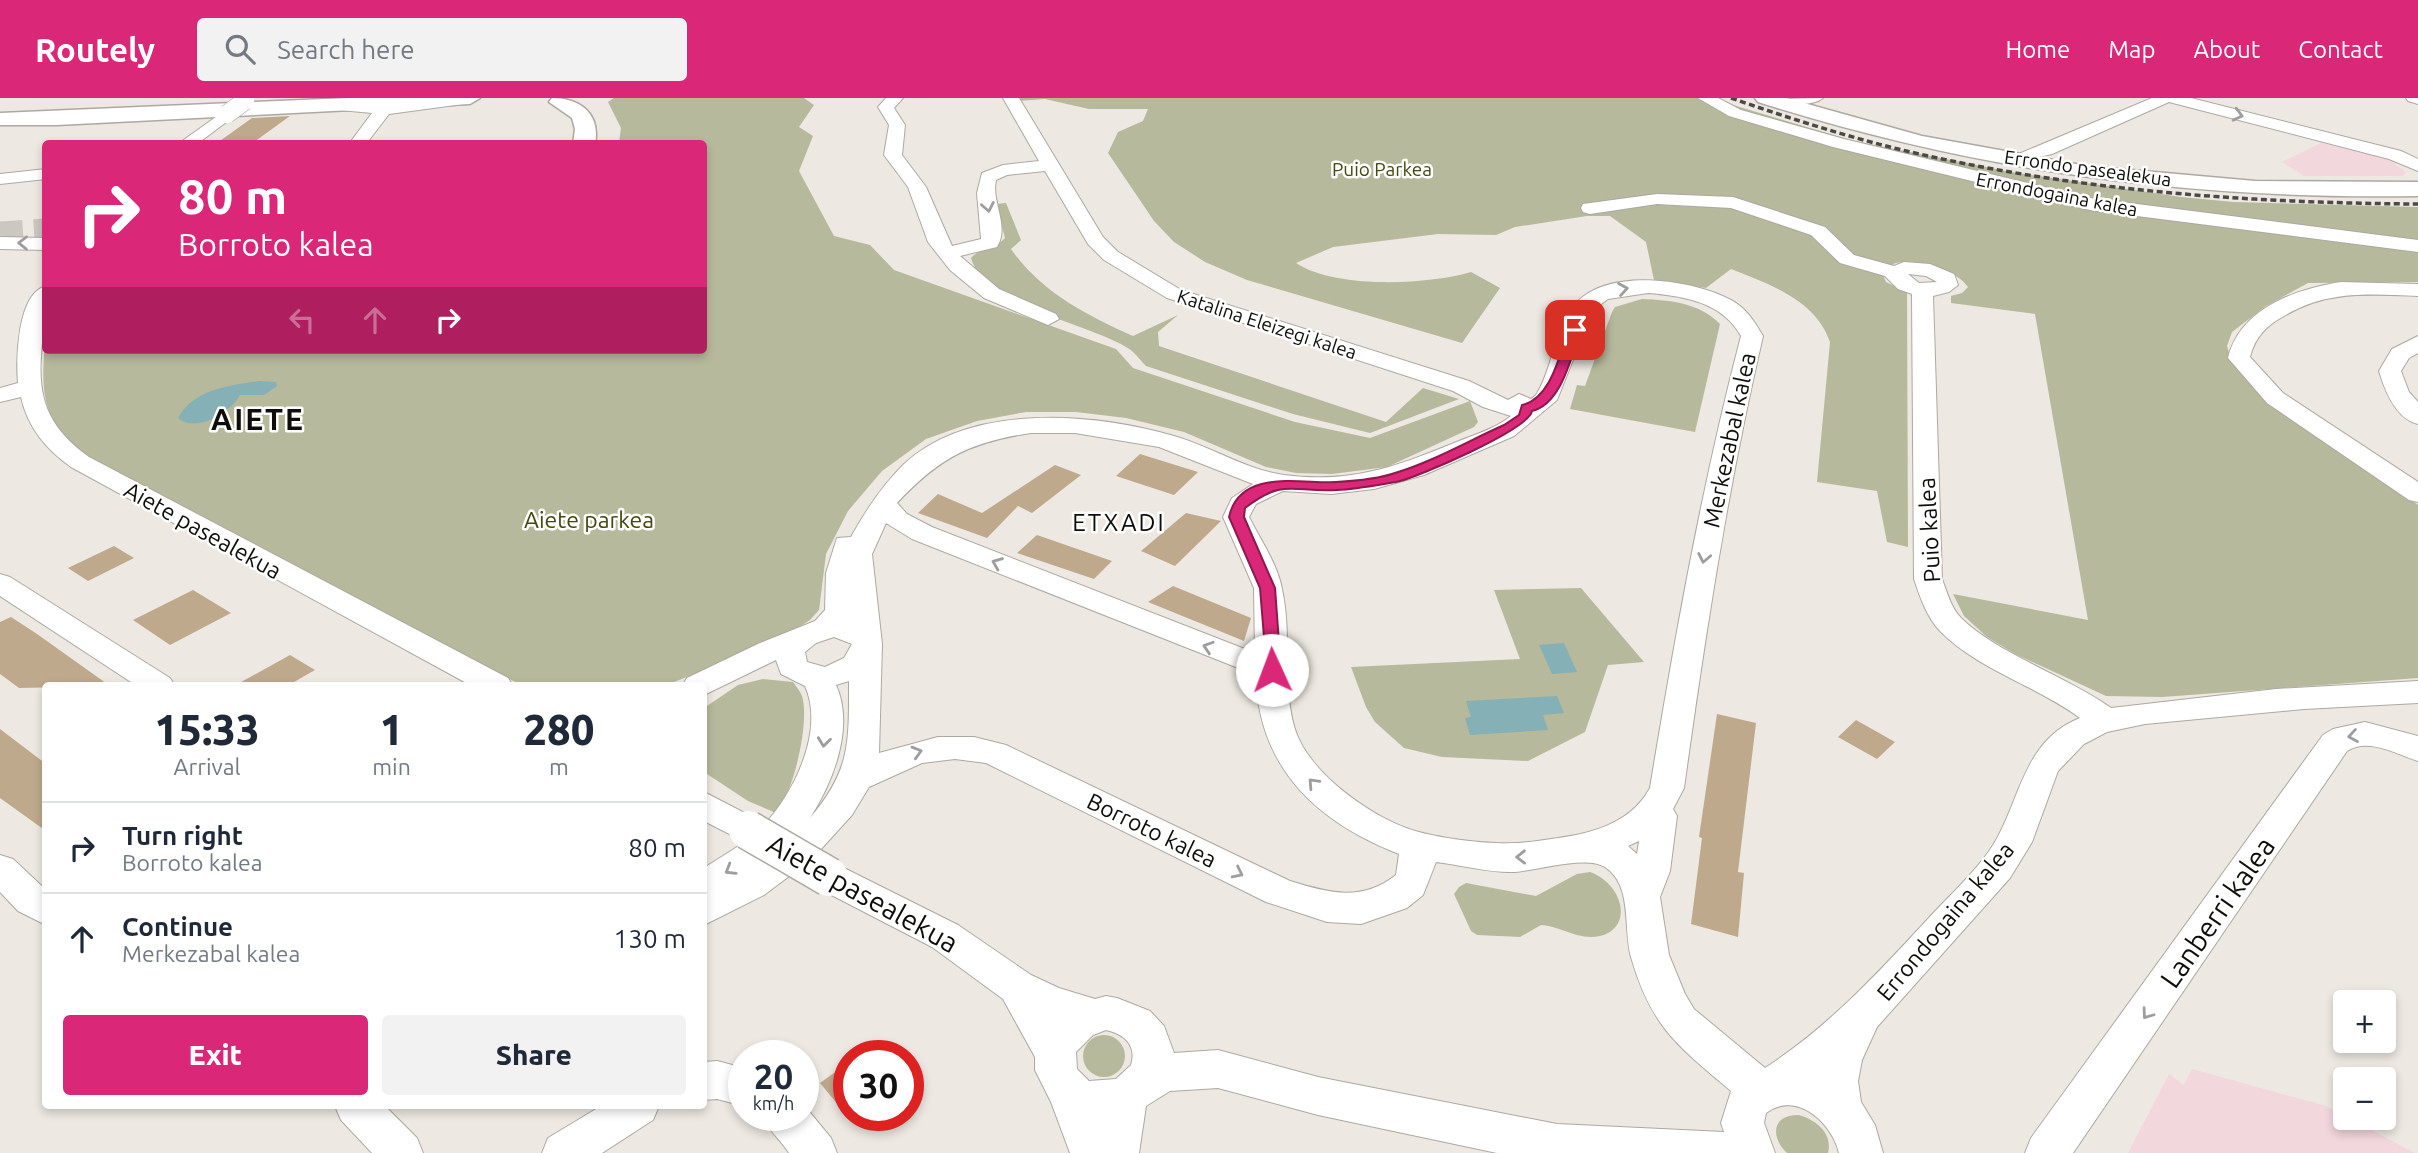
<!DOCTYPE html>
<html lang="en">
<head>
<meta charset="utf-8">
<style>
	body { margin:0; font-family:Ubuntu,sans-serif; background:#f2f2f3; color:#1f2937; height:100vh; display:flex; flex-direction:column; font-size:26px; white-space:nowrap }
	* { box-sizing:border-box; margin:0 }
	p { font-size:23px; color:#747a83 }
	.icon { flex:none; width:38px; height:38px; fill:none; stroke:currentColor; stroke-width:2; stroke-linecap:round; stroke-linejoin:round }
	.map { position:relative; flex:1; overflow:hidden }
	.side { position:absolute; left:42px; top:584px; width:665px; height:427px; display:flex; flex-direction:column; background:#fff; border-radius:7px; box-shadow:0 4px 10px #0003 }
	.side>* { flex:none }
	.guide { position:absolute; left:42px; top:42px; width:665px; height:214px; border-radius:7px; box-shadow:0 4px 10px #0003; background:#db2777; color:#fff; overflow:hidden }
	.fabs { position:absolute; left:2333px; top:892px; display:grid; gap:14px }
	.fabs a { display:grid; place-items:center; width:63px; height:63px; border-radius:7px; background:#fff; box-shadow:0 4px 10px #0003; font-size:35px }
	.speed { position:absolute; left:728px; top:942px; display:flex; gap:14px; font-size:35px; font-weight:700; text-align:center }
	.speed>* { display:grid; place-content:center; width:91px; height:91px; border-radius:50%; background:#fff; box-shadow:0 4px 10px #0003; line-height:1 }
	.speed small { font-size:18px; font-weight:400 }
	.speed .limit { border:10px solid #d22; background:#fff; color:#111 }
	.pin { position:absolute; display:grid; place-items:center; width:60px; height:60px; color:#fff; margin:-30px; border-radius:14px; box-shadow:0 4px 10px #0006 }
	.me { position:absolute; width:77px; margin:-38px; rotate:358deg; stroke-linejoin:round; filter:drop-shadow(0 0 5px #0008) }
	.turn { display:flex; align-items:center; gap:24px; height:147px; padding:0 21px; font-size:32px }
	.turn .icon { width:91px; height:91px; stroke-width:2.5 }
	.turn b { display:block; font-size:49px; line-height:60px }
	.lanes { display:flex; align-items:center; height:66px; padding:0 21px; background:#0003; justify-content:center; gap:35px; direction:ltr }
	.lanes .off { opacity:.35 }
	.eta { display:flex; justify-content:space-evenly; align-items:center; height:119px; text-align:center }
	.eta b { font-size:42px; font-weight:800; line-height:49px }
	.primary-button { display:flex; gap:14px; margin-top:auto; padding:14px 21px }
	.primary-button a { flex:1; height:80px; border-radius:7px; background:#db2777; color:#fff; font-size:28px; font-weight:800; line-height:80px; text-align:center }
	.primary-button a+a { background:#f2f2f3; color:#1f2937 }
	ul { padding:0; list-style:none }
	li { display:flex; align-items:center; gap:21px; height:91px; padding:0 21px; border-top:2px solid #e0e1e3 }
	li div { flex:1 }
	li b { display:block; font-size:26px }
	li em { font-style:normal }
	header { display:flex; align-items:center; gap:42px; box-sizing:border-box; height:98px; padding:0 35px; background:#db2777; color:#fff }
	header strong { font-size:33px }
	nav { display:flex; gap:38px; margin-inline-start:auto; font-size:24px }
	.search { width:490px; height:63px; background:#f2f2f3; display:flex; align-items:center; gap:18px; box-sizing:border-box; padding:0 24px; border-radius:7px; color:#747a83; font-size:26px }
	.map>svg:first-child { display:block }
	.education { fill:#f2d7dc }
	.green { fill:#b6b99b }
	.water { fill:#85b0b5 }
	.building { fill:#bea98d }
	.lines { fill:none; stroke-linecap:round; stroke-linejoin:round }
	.major-tunnel { stroke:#ccc7c1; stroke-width:23; stroke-dasharray:23 11; stroke-linecap:butt }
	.minor-casing { stroke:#ada9a2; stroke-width:2 }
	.major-casing { stroke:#ada9a2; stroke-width:3 }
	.minor { fill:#fff; fill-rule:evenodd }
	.major { fill:#fff; fill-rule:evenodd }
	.rail { stroke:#4b4945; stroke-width:3.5; stroke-dasharray:6 3.5; stroke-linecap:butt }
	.minor-bridge-far1-casing { stroke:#ada9a2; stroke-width:19; stroke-linecap:butt }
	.minor-bridge-casing { stroke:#ada9a2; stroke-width:41; stroke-linecap:butt }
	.minor-bridge-far1 { stroke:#fff; stroke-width:18 }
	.minor-bridge { stroke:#fff; stroke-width:38 }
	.oneway { stroke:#9f9e9d }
	.route { fill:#db2777; stroke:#8e194d; stroke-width:2 }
	.labels { text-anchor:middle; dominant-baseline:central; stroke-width:5; stroke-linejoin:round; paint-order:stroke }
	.far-street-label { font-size:19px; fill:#0e0d0a; stroke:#fff }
	.far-park-label { font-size:19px; fill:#45480f; stroke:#fff }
	.street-label { font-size:23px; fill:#0e0d0a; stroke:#fff }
	.park-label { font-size:23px; fill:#45480f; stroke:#fff }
	.neighbourhood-label { font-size:24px; letter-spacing:2px; fill:#0e0d0a; stroke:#fff }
	.near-street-label { font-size:28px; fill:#0e0d0a; stroke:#fff }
	.district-label { font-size:30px; font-weight:bold; letter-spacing:2px; fill:#0e0d0a; stroke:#fff }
</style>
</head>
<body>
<header>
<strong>Routely</strong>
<div class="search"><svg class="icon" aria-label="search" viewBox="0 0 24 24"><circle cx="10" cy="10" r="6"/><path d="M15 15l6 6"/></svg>Search here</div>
<nav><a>Home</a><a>Map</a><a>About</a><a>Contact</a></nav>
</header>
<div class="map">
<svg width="2418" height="1055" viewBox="0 0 2418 1055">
	<rect width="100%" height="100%" fill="#ede8e1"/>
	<path class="education" d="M2321,45l67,16 18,13 -3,4h-99l-22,-14z
		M2192,971l134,37 89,47h-287l41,-79 15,11z"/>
	<path class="green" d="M614,0h190l10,7 -15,22 14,9 -14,35 35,65 36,9 24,25 222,79 17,19 162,54 75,16 100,-37 8,21 -4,5 -87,40 -55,7 -36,-1 -30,-6 -82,-35 -58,-14 -50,-6h-50l-49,9 -51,18 -44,32 -34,40 -22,43 -7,56 -9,10 -33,21 -113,45h-141l-435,-224c-44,-44 -48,-60 -43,-121l1,9h658v-206l-85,-1 2,-15 -13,-26z
		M1017,0h692l145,43 157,31 170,25 53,5 184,5v75l-110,1 -42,23 -34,26 -5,14 5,16 186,143v173l-256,19 -56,-1 -91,-42 -28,-17 -23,-21 -11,-22 135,26 -53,-306 -84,-11v-7l11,-3 6,-6c-13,-18 -50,-29 -72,-24 -4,1 -10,6 -15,8l5,11 21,10 1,255 -21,-5 -10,-51 -60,-9 13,-140c-14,-42 -61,-58 -99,-73l-25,19 -52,-8 -8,-38 -36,-26h-23l-72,11 -19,8 -58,-1 -105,13 -37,16c39,26 131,22 175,9l29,16 -38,55 -215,-63 -42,-18 -31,-20 -20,-21 -46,-68 10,-21 25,-11 5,-12h-59l-44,-10 -27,2z
		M1006,105l15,37 -10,9c30,43 75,66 122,87l45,-21 -20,17 1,14 227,76 37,-34 36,11 -89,34 -77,-19 -147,-48c-6,-6 -12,-15 -20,-19 -40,-24 -141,-41 -155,-89 9,-10 24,-9 34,-20l-9,-34z
		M1642,201c28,1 58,4 78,25l-25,108 -125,-23 7,-24 8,1 27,-74 3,-5z
		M1581,490l63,74 -36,3 -23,67 -57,29 -86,-4 -38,-9 -29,-26 -9,-15 -15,-40 169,-8 -26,-69z
		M763,581l30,3c3,4 7,9 9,14 8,25 -8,96 -26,117l-28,-12 -44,-29v-64l34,-23z
		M1590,774c32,11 45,55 10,64 -22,5 -39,-10 -59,-11l-21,12 -43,-2 -6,-4 -17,-37 5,-7 7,-4 70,13 41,-22z
		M1083 958a21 21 0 1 1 42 0a21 21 0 1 1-42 0Z
		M1799,1017c17,5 34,18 29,38h-41c-17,-16 -15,-39 12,-38z"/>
	<path class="water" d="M259,283l17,1 1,4 -13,9h-24c-9,17 -44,39 -62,23 17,-30 51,-32 81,-37z
		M1564,545l13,29 -25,2 -13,-29z
		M1557,598l7,17 -21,2 5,15 -78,5 -5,-17 6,-1 -5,-16z"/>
	<path class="building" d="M290,18l-36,26 -37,1 35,-25z
		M1140,356l58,18 -24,23 -58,-19z
		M1055,367l26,10 -49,38 -14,-7 -31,32 -69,-25 20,-19 44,19z
		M1186,415l35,8 -46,45 -34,-15z
		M1037,437l75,26 -18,18 -77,-26z
		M114,448l20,12 -46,23 -20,-13z
		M1173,488l78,32 -7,23 -96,-39z
		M193,492l38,23 -61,32 -37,-25z
		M11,519l26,17 73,52 -91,2 -19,-14v-52z
		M290,557l25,15 -28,16h-53z
		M1717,616l39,9 -18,149 6,1 -6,64 -47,-13 11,-86 -3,-1z
		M1856,622l39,22 -18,17 -39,-22z
		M0,631l46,35v67l-46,-33z
		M849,964v56l-29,-35z"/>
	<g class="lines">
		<path class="major-tunnel" d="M0,135l46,-3"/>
		<defs>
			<path id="minor" d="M423,0h55l-8,5 -81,11 -23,30h-17l23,-31 -32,-3 -8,-5 8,-5 43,5z
				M886,0h17l-9,10 11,17 -3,30 24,32 26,59 29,-7 -4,-46 5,-20 21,-8 36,-4 -36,-63h16l84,139 15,15 63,38 288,91 39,19 11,-6 12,5 5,-4c18,-28 18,-69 41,-93 34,-35 117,-22 154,-2 16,9 23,21 32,36 -35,150 -58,300 -79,452l-11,21 4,7 -7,55 -10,26 9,58 16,39 9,15 71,59c62,-40 111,-93 161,-147 19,-21 40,-40 58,-63 37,-46 33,-115 96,-140 -43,-32 -101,-48 -139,-86 -14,-14 -21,-35 -27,-53l-2,-285 -14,-5 -13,-13 -45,-13 -29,-28 -80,-27 -74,-4 -67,10 -7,-2 -2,-4 2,-4 74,-10 76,3 92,30 29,28 40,11 10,-4 26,2 24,10 4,11 -9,7 -16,4 9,283c5,13 9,29 19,39 35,35 107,59 150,90l165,-19 142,-8v22l-114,6 -159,15 -38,8 -23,12 -26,27 -26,71 -22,36 -133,149 -15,33 -4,21 3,21 14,23 8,28h-44c-7,-30 -42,-63 -73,-40l-2,10 11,30h-278l-179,-38 -100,-27 -48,3 -24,15 -7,47h-69l-19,-51 -16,-32v-13l-32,-58 -71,-52 -116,-60 -5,-10 5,-10 13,-4 13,4 116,58 73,50 28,13 36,11 11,-3 11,2 33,13 14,15 10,27 44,-3 100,27 239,47 167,8 -3,-9 10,-32c-53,-45 -80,-64 -100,-134 -8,-28 2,-72 -26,-90 -19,-12 -67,3 -90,5 -25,1 -54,-7 -79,-10l-13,33 -16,13 -46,16 -34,-2 -61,-20 -280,-139 -31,-4 -33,4 -53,24 -17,28 -40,44 -48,36 -60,30v-57l41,-26 -41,-21v-29l56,29 3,5c31,-33 62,-95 42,-140l-24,-12 -5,-14 -72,35v-9h-22l5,-8 73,-35 55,-22 10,-11 1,-37 11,-35 14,-1c15,-27 31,-51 53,-73 67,-62 190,-51 270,-28 38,11 72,34 110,39 68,9 114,-9 175,-34 18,-7 37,-13 52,-25l-28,-9 -30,-16 -286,-93 -63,-38 -16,-16 -43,-73 -38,4 -11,5c-5,22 14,46 1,67l-37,9 39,33 57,25 3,5 -11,6 -64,-27 -34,-28 -22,-28 -20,-55 -24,-32 5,-30 -11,-18zM1908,176l18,2 11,6 -18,1zM1648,195c36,3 74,9 93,43 -39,149 -66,300 -91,452 -24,44 -76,48 -121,54 -29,4 -80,-2 -110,-10 -44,-11 -113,-60 -125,-106 -12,-45 -2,-91 -12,-137 -4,-24 -22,-50 -33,-72l7,-13 27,-13 48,3 43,-5 50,-14 90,-39 43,-36 36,-90 15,-11zM1031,335h44l84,14 94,37 -21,14 -9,19 31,71 1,65 -323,-126 -25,-13 -10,-11c42,-45 73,-61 134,-70zM886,425l26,16 344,136c2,93 61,147 143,179l-3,21c-34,27 -67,18 -106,6l-284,-136 -32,-8h-36l-59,16 3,-109 -10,-90zM834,539l18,7 -8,14 -19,9 -18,-5 -2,-10 11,-9zM849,583c0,61 2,89 -39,137 23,-36 45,-91 26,-133zM1639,743l-2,13 -9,-8zM1106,932c19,4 31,16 25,35l-15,14 -27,2 -12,-12 -1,-17 17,-17z
				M1698,0h20l23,12 103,29 246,59 328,42v12l-328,-42 -257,-63 -104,-31z
				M1823,0c-9,8 -41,9 -50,1z
				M2152,0h39l210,53 17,8v12l-29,-12 -220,-57 -117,52 -29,7 -9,-5z
				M2406,0h12v6l-10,-3z
				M227,11l8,5 -2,3 -36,27h-19z
				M46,71v10l-46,5v-10z
				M0,139l46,1v12l-46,-1z
				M2341,184l77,2v12c-48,-2 -91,-6 -134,20 -18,10 -29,21 -34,41l33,36 135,89v20l-9,-2 -142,-97 -39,-45c12,-50 68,-69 113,-76z
				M46,188c0,70 -28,121 43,171l419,221 5,8h-41l-401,-219c-25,-18 -43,-39 -50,-70l-21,5v-14l18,-5c-2,-23 -1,-90 28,-97z
				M2418,238v17l-9,5 -8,13 8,21 9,10v22c-22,-5 -33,-33 -39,-53l13,-22z
				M0,476l10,3 160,101 5,8h-38l-137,-90z
				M2365,624l53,14v25c-22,-7 -50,-24 -71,-10l-274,402h-48l6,-15 292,-403 10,-6z
				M0,757l13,4 33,31v35l-28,-14 -18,-19z
				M717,963l27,7v38l-27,-7 -13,1v-38z
				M803,1006l28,34 6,15h-48c-9,-14 -21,-23 -27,-38h41z
				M335,1008h50l32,32 6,15h-51l-31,-33z
				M601,1008h58l-6,14 -51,33h-60l6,-15z"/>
			<path id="major" d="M349,0h131l-10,6 -413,21h-57v-12z
				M552,0c27,0 49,15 43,46h-22l2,-15 -3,-11 -23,-16z
				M1755,0h31l136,38 165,30 168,15 163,1v14c-229,4 -442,-25 -660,-94z"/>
		</defs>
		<use href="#minor" class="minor-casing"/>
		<use href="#major" class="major-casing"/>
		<use href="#minor" class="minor"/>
		<use href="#major" class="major"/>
		<path class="rail" d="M1731,0c55,19 110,37 167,51 171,41 345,54 520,55"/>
		<defs>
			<path id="minor-bridge-far1" d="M227,16l18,-13"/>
			<path id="minor-bridge" d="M748,732l81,47"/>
		</defs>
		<use href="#minor-bridge-far1" class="minor-bridge-far1-casing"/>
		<use href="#minor-bridge" class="minor-bridge-casing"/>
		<use href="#minor-bridge-far1" class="minor-bridge-far1"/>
		<use href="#minor-bridge" class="minor-bridge"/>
	</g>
	<defs><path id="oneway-chevron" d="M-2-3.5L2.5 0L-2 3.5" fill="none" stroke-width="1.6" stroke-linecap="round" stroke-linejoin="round" transform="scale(1.75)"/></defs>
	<g class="oneway">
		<use href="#oneway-chevron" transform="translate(2238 17) rotate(14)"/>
		<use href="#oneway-chevron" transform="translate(988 109) rotate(79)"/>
		<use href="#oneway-chevron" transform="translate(23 145) rotate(-179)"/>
		<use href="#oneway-chevron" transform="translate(1623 191) rotate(-9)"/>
		<use href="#oneway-chevron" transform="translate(1704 460) rotate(101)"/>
		<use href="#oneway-chevron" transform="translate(997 465) rotate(-158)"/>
		<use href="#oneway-chevron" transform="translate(1208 549) rotate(-162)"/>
		<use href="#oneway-chevron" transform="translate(2353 638) rotate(171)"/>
		<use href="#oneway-chevron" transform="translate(824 644) rotate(97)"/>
		<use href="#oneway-chevron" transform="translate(917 654) rotate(-16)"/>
		<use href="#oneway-chevron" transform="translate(1313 685) rotate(-133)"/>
		<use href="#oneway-chevron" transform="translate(1521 759) rotate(179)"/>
		<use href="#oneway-chevron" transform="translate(730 772) rotate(149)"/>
		<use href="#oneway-chevron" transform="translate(1238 775) rotate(26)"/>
		<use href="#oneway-chevron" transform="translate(2147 916) rotate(126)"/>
	</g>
	<path class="route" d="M1575,229l6,3c-10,26 -19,74 -49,81 -3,18 -115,67 -136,71 -19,3 -40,7 -59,8 -44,3 -52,-13 -92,18l-1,9 31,71 6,82 -9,5 -5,-1 -7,-86 -31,-71c11,-49 72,-33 107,-35 18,-1 42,-3 59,-9 37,-11 73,-32 109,-48l15,-10 3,-10c29,-7 37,-49 47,-75z"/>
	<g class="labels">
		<g class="far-street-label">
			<text transform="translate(2088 70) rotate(8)">Errondo pasealekua</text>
			<text transform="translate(2057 96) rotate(11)">Errondogaina kalea</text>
			<text transform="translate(1267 226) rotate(18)">Katalina Eleizegi kalea</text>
		</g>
		<g class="far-park-label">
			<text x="1382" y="71">Puio Parkea</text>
		</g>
		<g class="street-label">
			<text transform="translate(1729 342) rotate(-78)">Merkezabal kalea</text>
			<text transform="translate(203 432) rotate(29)">Aiete pasealekua</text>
			<text transform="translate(1929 432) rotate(-93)">Puio kalea</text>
			<text transform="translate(1152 732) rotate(26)">Borroto kalea</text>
			<text transform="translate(1945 823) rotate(-50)">Errondogaina kalea</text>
		</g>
		<g class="park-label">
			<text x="589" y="421">Aiete parkea</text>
		</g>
		<g class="neighbourhood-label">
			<text x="1119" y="424">ETXADI</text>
		</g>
		<g class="near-street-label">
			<text transform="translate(863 795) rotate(29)">Aiete pasealekua</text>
			<text transform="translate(2217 814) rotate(-55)">Lanberri kalea</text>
		</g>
		<g class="district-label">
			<text x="258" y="321">AIETE</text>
		</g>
	</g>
</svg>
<div class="fabs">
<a>+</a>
<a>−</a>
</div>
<div class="speed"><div>20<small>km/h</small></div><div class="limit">30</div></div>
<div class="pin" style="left:1575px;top:232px;background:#d93025"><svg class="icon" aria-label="arrive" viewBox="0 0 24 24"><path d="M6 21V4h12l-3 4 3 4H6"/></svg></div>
<svg class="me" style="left:1272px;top:572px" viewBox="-20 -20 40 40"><circle r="19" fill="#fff"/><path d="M0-13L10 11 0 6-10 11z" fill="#db2777"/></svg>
<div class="guide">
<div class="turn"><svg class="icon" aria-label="right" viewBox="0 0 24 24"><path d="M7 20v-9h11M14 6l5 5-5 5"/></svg><div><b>80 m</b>Borroto kalea</div></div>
<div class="lanes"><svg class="icon off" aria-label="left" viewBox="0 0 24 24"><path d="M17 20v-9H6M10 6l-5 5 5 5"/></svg><svg class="icon off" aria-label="ahead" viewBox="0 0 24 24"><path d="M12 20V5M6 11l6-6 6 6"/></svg><svg class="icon" aria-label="right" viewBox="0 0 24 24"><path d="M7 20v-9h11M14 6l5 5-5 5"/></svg></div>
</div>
<section class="side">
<div class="eta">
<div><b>15:33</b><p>Arrival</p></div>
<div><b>1</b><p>min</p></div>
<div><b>280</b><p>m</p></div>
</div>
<ul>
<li><svg class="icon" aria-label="right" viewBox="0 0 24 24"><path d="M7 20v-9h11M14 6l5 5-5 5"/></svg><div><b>Turn right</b><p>Borroto kalea</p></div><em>80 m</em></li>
<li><svg class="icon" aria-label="ahead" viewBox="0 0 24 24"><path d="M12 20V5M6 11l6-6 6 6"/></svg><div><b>Continue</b><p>Merkezabal kalea</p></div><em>130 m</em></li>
</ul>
<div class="primary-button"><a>Exit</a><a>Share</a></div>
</section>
</div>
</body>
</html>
